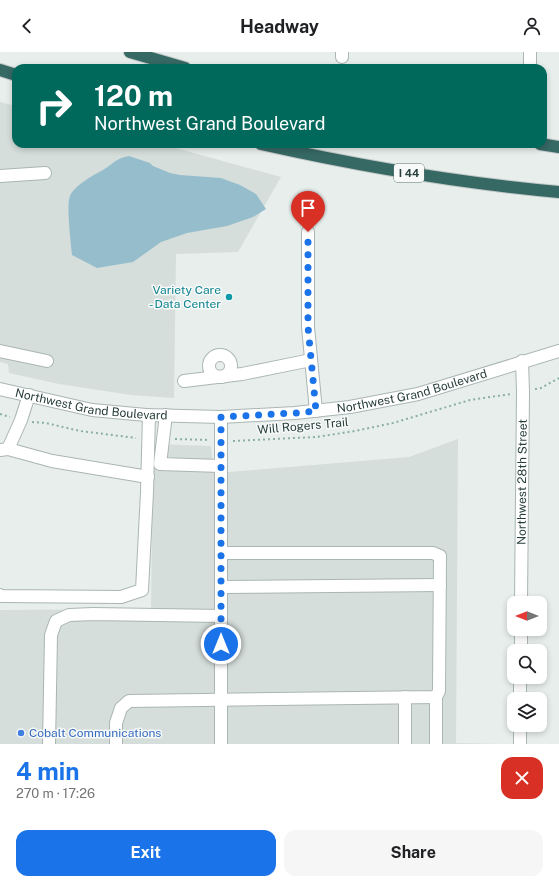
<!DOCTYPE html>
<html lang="en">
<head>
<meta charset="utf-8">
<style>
	body { margin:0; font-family:"Public Sans",sans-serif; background:#f6f6f6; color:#202124; height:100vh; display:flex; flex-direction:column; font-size:15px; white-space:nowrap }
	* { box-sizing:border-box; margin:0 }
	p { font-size:13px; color:#757577 }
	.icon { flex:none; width:22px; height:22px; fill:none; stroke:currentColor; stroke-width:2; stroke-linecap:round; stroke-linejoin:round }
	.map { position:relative; height:692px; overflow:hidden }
	.panel { display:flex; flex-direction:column; background:#fff; flex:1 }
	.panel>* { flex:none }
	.hud { position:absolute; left:12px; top:12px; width:535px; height:84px; border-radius:12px; box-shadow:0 2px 6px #0003; background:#00695c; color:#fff; overflow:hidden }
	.needle { width:26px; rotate:270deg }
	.controls { position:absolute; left:507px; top:544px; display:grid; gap:8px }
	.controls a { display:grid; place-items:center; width:40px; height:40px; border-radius:8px; background:#fff; box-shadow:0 2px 6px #0003; font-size:20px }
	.pin { position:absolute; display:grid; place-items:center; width:34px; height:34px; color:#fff; margin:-41px -17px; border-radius:50% 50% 50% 0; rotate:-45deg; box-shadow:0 0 4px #0007 }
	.pin .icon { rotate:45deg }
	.me { position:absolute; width:44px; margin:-22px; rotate:0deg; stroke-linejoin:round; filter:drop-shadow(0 0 3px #0008) }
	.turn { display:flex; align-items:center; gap:14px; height:84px; padding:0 16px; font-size:18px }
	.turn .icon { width:52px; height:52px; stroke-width:2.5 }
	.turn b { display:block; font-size:28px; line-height:34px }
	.round { display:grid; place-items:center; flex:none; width:42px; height:42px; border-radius:12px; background:#f6f6f6 }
	.overview { display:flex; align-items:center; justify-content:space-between; height:68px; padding:0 16px }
	h1 { font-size:24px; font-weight:700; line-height:30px; color:#1a73e8 }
	.action { display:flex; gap:8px; margin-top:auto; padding:8px 16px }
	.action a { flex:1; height:46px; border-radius:12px; background:#1a73e8; color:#fff; font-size:16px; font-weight:700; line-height:46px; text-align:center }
	.action a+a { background:#f6f6f6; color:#202124 }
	header { display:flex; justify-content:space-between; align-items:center; height:52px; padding:0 16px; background:#fff; font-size:18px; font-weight:700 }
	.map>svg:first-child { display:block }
	.built { fill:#d5dedb }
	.water { fill:#96bdcc }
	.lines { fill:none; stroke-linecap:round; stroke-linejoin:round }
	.minor-casing { stroke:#aab6b3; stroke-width:14 }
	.highway-casing { stroke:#c3c9c8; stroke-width:14 }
	.path { stroke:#8baea7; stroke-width:2; stroke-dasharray:2 3; stroke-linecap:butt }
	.minor { stroke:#fff; stroke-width:12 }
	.highway { stroke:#366864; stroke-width:12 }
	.route { stroke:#1a73e8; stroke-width:7; stroke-dasharray:0 12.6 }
	.culture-dot { fill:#0f9aa8; stroke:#f7faf9; stroke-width:1.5 }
	.shop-dot { fill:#3f7fe0; stroke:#f7faf9; stroke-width:1.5 }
	.labels { text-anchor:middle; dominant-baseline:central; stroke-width:3; stroke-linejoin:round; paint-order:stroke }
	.shield { fill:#f7faf9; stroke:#657674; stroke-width:1 }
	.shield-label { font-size:11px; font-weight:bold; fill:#273e3b }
	.culture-label { font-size:12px; fill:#0d838f; stroke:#f7faf9; text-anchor:end }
	.street-label { font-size:12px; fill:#273e3b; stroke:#f7faf9 }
	.shop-label { font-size:12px; fill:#366cbe; stroke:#f7faf9; text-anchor:start }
</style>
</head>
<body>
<header><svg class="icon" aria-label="back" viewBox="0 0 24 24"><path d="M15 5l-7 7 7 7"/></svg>Headway<svg class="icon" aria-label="person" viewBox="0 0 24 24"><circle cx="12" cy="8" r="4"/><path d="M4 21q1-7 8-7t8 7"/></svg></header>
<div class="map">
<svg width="559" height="692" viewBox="0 0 559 692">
	<rect width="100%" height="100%" fill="#e7eeec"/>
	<path class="built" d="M0,50l16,4v38h145l120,33 -43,75 -62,2 -2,144 -43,-3 -72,-11 -50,-11 -1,-9 -8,-2z
		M458,387l-2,304 42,1h-498v-134l151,-1 2,-165 58,2 2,26h17l179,-15z"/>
	<path class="water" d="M129,104l21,7 3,3 17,7 10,2 41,3 8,3 11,4 16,9 10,15 -13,8 -26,9 -40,7 -26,9 -28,20 -36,6 -25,-13c-1,-12 -6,-50 -2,-59 4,-10 23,-21 33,-26 10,-6 13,-12 26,-14z"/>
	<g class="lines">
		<defs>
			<g id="minor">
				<path d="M342,5v-5"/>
				<path d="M530,16v-16"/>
				<path d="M0,124l45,-3"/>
				<path d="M308,180v95l8,84"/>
				<path d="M0,299l47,10"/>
				<circle cx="220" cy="314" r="11"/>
				<path d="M184,329l58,-7 69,-14"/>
				<path id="s1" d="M0,337l92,21 54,5 75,2 74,-4 55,-6 68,-13 141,-43"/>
				<path d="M166,363l-6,49 61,2"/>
				<path d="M221,365v327"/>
				<path d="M8,397l44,12 96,16"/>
				<path d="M0,398l8,-1 13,-29 8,-25"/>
				<path d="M221,535l219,-2"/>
				<path d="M0,543l2,1 119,1 21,-7 5,-98 2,-77"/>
				<path id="s2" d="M521,551l2,-211 -1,-31"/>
				<path d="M521,599v-22"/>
				<path d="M520,647v-22"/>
				<path d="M49,692l2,-109 5,-14 13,-6 24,-1 128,2"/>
				<path d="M116,692v-21l5,-15 8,-7 307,-4 3,-6 1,-135 -7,-3h-212"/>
				<path d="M405,692v-47"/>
				<path d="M436,692v-47"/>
				<path d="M520,692v-19"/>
			</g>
			<path id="highway" d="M130,0l55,16
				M0,18l16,5
				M261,92c98,22 198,39 298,48
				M540,92l19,3"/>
		</defs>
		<use href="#minor" class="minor-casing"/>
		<use href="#highway" class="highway-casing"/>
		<path class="path" d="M535,337l6,-1 18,-10
			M0,362l10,3
			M32,370l14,1 34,8 56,7
			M175,387l35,1
			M233,389l83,-4 39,-6 38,-8 77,-23 41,-6"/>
		<use href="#minor" class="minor"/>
		<use href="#highway" class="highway"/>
	</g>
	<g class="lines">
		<path class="route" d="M221,592v-227l74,-4 21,-2 -8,-84v-95"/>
	</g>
	<circle class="culture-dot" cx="229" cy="245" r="4"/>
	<circle class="shop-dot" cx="21" cy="681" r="4"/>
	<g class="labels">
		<rect class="shield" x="394" y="112" width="30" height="18" rx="3"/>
		<g class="shield-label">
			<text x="409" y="121">I 44</text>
		</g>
		<g class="culture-label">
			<text x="221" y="238">Variety Care<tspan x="221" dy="14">- Data Center</tspan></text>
		</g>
		<g class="street-label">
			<text stroke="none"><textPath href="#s1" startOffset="417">Northwest Grand Boulevard</textPath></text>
			<text stroke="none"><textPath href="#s1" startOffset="93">Northwest Grand Boulevard</textPath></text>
			<text transform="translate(303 374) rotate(-5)">Will Rogers Trail</text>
			<text stroke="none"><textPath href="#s2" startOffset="121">Northwest 28th Street</textPath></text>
		</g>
		<g class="shop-label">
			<text x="29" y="681">Cobalt Communications</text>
		</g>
	</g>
</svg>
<div class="controls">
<a><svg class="needle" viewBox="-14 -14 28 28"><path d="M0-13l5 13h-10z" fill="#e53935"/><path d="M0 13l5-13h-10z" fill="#757577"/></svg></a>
<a><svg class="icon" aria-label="search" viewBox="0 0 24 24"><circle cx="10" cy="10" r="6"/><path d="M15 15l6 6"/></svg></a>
<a><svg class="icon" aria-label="layers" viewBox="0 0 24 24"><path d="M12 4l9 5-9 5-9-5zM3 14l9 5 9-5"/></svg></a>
</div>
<div class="pin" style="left:308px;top:180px;background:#d93025"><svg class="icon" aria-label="arrive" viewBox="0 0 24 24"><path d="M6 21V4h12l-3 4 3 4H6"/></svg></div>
<svg class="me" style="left:221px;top:592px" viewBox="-20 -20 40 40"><circle r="17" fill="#1a73e8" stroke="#fff" stroke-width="3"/><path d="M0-11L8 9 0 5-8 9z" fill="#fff"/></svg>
<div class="hud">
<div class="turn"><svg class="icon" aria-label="right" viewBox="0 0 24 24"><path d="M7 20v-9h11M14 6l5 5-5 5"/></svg><div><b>120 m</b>Northwest Grand Boulevard</div></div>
</div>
</div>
<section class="panel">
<div class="overview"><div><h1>4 min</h1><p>270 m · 17:26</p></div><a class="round" style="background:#d93025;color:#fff"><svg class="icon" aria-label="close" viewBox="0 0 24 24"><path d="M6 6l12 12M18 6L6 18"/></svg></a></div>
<div class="action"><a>Exit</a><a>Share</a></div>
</section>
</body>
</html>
